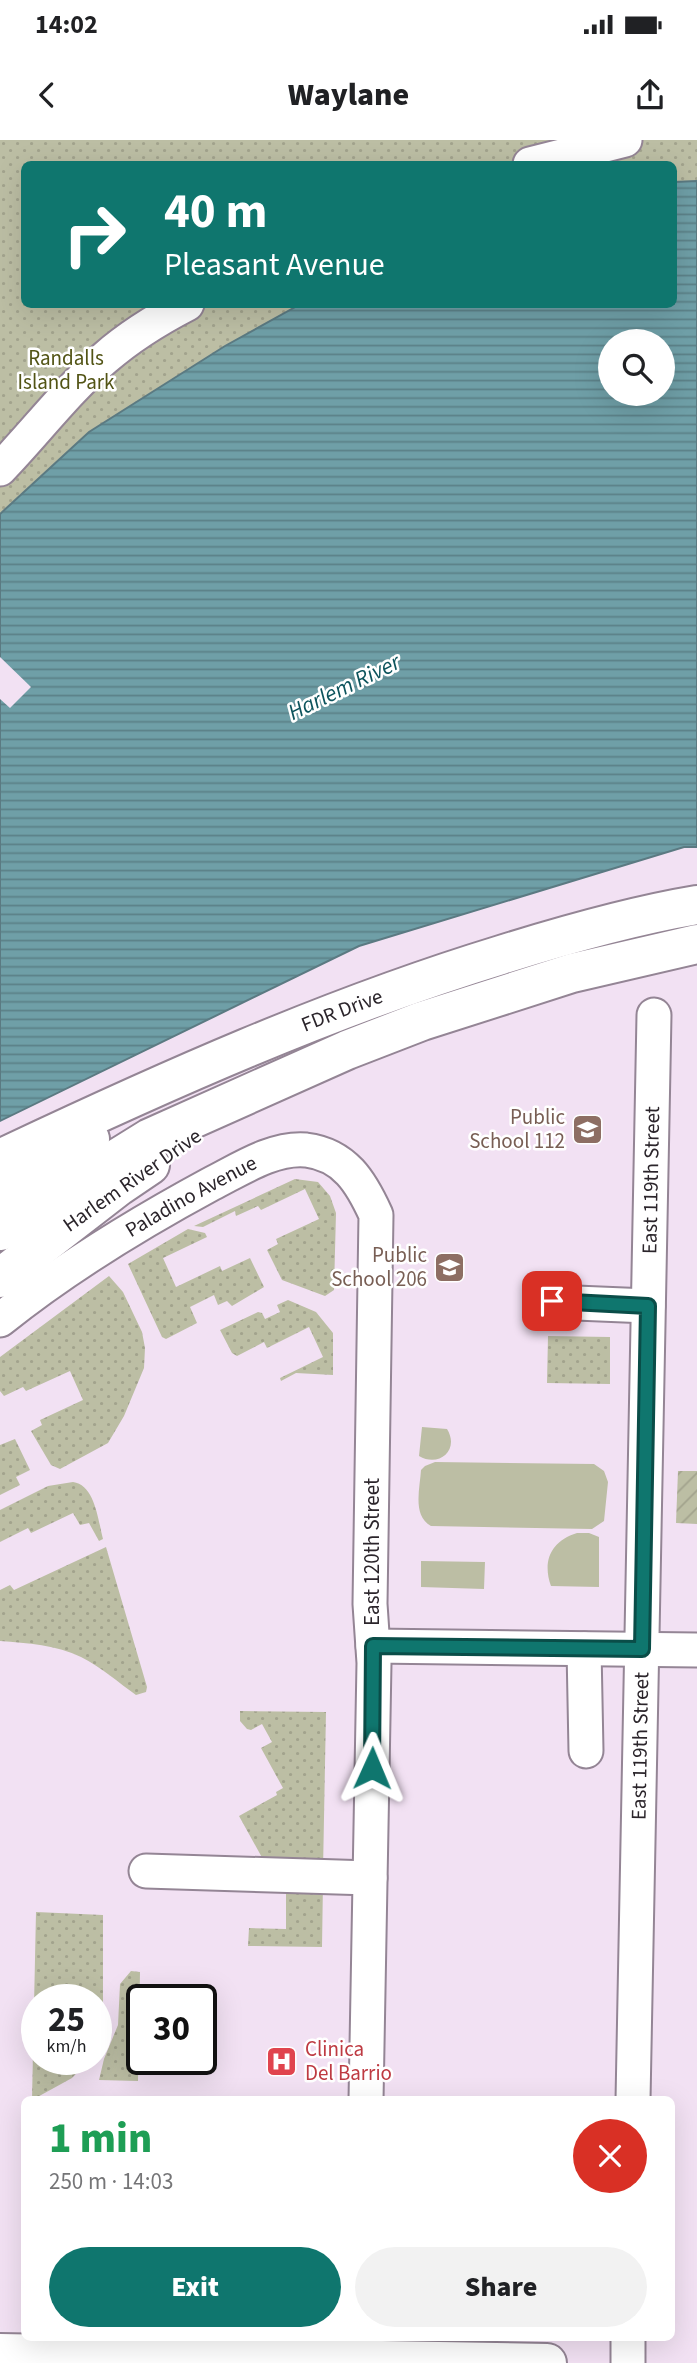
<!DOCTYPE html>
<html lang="en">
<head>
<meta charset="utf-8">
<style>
	body { margin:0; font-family:"Source Sans 3",sans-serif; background:#f2f2f2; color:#202124; height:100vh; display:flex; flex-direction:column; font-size:26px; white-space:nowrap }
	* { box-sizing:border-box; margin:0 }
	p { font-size:23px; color:#757577 }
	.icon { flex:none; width:38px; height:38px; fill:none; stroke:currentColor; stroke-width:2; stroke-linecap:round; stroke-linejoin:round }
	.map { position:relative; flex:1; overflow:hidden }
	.sheet { position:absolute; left:21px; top:1956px; width:654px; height:245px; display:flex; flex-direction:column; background:#fff; border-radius:10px; box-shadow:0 7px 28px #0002 }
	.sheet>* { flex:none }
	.top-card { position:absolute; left:21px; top:21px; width:656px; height:147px; border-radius:10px; box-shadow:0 7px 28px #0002; background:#0f766e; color:#fff; overflow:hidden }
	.tools { position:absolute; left:598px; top:189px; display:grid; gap:14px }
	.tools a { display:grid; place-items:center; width:77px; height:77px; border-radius:50%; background:#fff; box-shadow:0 7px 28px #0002; font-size:35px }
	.speed { position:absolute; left:21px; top:1844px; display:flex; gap:14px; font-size:35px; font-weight:700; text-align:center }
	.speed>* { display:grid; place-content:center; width:91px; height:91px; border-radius:50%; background:#fff; box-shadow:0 7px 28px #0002; line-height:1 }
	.speed small { font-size:18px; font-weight:400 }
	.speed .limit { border:4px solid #111; border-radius:10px; background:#fff; color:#111 }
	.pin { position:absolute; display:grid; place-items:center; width:60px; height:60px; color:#fff; margin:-30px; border-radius:14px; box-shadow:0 4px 10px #0006 }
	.me { position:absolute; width:77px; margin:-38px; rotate:1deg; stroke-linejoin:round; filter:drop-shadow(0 0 5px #0008) }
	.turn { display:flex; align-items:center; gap:24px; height:147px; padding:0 28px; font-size:32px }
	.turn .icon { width:91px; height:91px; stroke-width:2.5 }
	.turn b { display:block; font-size:49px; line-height:60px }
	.round { display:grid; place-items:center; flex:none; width:74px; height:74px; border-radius:37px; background:#f2f2f2 }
	.summary { display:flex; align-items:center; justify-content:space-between; height:119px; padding:0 28px }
	h1 { font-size:42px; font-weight:800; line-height:52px; color:#1e9e55 }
	.cta { display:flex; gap:14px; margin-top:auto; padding:14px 28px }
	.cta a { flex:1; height:80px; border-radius:42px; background:#0f766e; color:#fff; font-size:28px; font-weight:800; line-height:80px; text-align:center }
	.cta a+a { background:#f2f2f2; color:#202124 }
	.status { display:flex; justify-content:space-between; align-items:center; height:49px; padding:0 35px; background:#fff; direction:ltr }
	.status svg { height:19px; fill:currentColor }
	header { display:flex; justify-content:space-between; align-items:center; height:91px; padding:0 28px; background:#fff; font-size:32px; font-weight:800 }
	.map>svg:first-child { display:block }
	.grass { fill:url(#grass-dots) }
	.garden { fill:url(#garden-furrows) }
	.pitch { fill:#bcbea4 }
	.water { fill:url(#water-rules); stroke:#5b7a82; stroke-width:2; fill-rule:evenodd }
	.pier { fill:#f2e1f3 }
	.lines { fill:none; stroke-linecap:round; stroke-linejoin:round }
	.minor-casing { stroke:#948595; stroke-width:37 }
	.major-casing { stroke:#948595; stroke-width:42 }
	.highway-casing { stroke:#948595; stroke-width:42 }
	.minor { stroke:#fff; stroke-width:33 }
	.major { stroke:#fff; stroke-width:38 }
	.highway { stroke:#fff; stroke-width:38 }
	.route-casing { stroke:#0a4d48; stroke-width:18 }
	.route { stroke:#0f766e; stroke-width:12 }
	.labels { text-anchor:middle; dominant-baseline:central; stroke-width:5; stroke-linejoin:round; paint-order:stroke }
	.park-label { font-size:21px; fill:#525415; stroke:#fff }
	.street-label { font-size:21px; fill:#2b252b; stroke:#fff }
	.education-label { font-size:21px; fill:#785e54; stroke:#fff; text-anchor:end }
	.health-label { font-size:21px; fill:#be3a42; stroke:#fff; text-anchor:start }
	.water-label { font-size:23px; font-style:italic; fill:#0d545d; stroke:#fff }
</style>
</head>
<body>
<div class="status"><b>14:02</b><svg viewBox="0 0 49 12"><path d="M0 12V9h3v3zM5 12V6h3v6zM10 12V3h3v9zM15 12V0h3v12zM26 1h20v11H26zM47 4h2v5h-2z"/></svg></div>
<header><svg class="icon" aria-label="back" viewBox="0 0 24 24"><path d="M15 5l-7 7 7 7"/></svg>Waylane<svg class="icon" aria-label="share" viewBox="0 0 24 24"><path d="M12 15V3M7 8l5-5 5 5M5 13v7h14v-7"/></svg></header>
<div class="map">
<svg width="697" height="2223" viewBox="0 0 697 2223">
	<defs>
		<pattern id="grass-dots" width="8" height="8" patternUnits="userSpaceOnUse" patternTransform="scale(1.75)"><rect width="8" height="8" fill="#bcbea4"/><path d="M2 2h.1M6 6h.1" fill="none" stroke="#a2a38d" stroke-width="1.8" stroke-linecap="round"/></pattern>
		<pattern id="garden-furrows" width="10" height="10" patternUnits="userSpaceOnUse" patternTransform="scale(1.75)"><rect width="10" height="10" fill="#bcbea4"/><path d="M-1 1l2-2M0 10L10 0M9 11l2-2" fill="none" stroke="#a2a38d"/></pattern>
		<pattern id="water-rules" width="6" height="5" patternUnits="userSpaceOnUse" patternTransform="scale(1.75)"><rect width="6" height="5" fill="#6f9fa7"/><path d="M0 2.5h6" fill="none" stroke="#5b8188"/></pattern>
	</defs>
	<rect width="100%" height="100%" fill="#f2e1f3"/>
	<path class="grass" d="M0,0h697v41l-23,1v-18h-650v140l275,1 -74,41 -136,86 -89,82z
		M295,1039l23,3 12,14 6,17 -2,77 -9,6 -43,-16 -15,-30 11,-6 -2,-5 43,-20 -14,-30 -44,21 -3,-4 -22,10 -1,-5 -32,16 -9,-1z
		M188,1089l17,4 2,4 -44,21 13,29 44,-21 2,5 28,-13 14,29 -32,19 -5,-5 -9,4 -4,-10 -24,12 7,16 -31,16 -4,-2 -34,-73z
		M109,1136l14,16 19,40 3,16 -1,20 -20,48 -16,27 -48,26 -9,-4 -20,-34 11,-6 -2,-5 43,-20 -13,-29 -44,20 -3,-4 -19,9 -4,-5v-34z
		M288,1160l28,12 17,21v42l-37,-2 -15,8 -1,-3 43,-21 -14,-30 -42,21 -3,-6 -27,14 -5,-3 -12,-23 38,-18 4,1 3,6 15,-7 -3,-7z
		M548,1196l62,1v47l-63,-1z
		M15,1299l15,31 -14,7 4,8 -20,10v-50z
		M73,1342c22,3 25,38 30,57l-4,2 -10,-18 -9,2 -7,-12 -42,20 -3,-5 -28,14v-32l48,-24z
		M106,1407l41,140 -1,5 -10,3c-17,-12 -35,-28 -55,-38 -24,-12 -54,-14 -81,-16v-51l10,-5 4,5z
		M240,1571l86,1 -3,159 -53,1 -31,-56 38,-21 -1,-3 7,-4 -22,-40 11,-6 -10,-18 -11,6 -4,-1 -7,-8z
		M323,1742l-1,65 -74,-1 1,-18 37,1v-38z
		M36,1772l67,3v95l-7,35v-45h-59v60h52l-17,18 -40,22z
		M131,1831l9,1 -2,109 -39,-1 5,-21 14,-34 2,-41z"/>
	<path class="garden" d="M678,1331h19v53l-21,-1z"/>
	<path class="pitch" d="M422,1287l25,2c13,21 -8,39 -28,27z
		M435,1322l159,2 10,7 4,11 -4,39 -12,8 -161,-3c-19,-10 -11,-38 -10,-56l4,-4z
		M577,1393h12l10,4v50l-48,-1c-9,-25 0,-45 26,-53z
		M421,1421l64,1 -1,27 -63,-2z"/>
	<path class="water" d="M697,41v666h-13l-325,99 -359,175v-607l89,-82 136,-86 74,-41 375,-1v-122zM611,201h52v53h-52z"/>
	<path class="pier" d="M0,517l31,30 -21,21 -10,-9z"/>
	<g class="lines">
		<defs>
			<g id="minor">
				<path d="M530,24l95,-24"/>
				<path d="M0,329c35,-36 67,-79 105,-111 24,-21 53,-39 82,-54"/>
				<path d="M552,1162l96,4"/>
				<path id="s1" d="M0,1180c66,-53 137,-96 211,-136 28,-14 62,-37 95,-34 39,5 55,32 70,65l-6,389 4,59 -8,437"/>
				<path d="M373,1506l324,4"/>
				<path d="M584,1509l2,102"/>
				<path d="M146,1731l224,7"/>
				<path id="s2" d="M633,1960l21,-1085"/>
				<path d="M628,2223v-25"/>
			</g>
			<path id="major" d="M0,2213l547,10"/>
			<g id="highway">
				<path id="s3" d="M0,1019c163,-77 328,-151 501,-204 64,-20 130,-39 196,-50"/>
				<path d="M0,1057l90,-58"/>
				<path d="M0,1091l150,-93 197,-88 75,-29 150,-48 125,-29"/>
				<path d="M0,1138l119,-92 31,-21"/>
			</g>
		</defs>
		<use href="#minor" class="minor-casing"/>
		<use href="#major" class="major-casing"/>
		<use href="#highway" class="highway-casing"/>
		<use href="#minor" class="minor"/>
		<use href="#major" class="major"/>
		<use href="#highway" class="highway"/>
	</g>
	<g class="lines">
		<defs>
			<path id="route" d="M372,1628l1,-122 269,3 6,-343 -96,-5"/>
		</defs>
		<use href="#route" class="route-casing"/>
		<use href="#route" class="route"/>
	</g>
	<defs>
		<symbol id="school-square" viewBox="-11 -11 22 22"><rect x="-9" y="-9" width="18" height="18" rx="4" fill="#8d6e63" stroke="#fff"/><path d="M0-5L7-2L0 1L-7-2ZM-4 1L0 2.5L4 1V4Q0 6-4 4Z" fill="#fff"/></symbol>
		<symbol id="hospital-square" viewBox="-11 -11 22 22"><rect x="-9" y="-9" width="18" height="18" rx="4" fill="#e0444e" stroke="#fff"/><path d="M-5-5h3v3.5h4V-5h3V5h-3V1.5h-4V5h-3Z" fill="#fff"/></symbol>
	</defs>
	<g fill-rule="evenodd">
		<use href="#school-square" x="570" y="972" width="35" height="35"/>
		<use href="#school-square" x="432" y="1110" width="35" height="35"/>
		<use href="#hospital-square" x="264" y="1904" width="35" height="35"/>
	</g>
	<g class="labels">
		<g class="park-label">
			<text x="66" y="218">Randalls<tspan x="66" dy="24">Island Park</tspan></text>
		</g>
		<g class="street-label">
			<text stroke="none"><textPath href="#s3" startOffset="373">FDR Drive</textPath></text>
			<text transform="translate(132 1040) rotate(-35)">Harlem River Drive</text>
			<text stroke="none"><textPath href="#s2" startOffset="920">East 119th Street</textPath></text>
			<text stroke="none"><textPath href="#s1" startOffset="228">Paladino Avenue</textPath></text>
			<text transform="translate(372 1412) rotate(-90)">East 120th Street</text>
			<text stroke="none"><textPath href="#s2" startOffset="354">East 119th Street</textPath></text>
		</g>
		<g class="education-label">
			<text x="565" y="977">Public<tspan x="565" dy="24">School 112</tspan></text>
			<text x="427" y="1115">Public<tspan x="427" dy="24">School 206</tspan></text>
		</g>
		<g class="health-label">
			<text x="305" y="1909">Clinica<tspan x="305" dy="24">Del Barrio</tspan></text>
		</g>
		<g class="water-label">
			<text transform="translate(344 547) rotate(-26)">Harlem River</text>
		</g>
	</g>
</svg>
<div class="tools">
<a><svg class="icon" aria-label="search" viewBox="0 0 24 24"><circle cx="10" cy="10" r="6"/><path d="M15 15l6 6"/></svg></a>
</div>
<div class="speed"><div>25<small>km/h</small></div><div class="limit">30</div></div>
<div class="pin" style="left:552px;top:1161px;background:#d93025"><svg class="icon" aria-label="arrive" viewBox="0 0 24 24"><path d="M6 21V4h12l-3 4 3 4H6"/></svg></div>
<svg class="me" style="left:372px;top:1628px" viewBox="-20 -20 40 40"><path d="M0-17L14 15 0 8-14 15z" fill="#0f766e" stroke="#fff" stroke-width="4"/></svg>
<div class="top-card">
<div class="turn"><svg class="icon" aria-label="right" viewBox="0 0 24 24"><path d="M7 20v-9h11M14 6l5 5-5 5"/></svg><div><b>40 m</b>Pleasant Avenue</div></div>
</div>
<section class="sheet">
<div class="summary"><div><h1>1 min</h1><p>250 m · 14:03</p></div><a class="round" style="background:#d93025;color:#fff"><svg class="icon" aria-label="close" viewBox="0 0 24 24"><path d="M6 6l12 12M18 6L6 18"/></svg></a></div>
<div class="cta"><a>Exit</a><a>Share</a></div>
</section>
</div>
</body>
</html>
